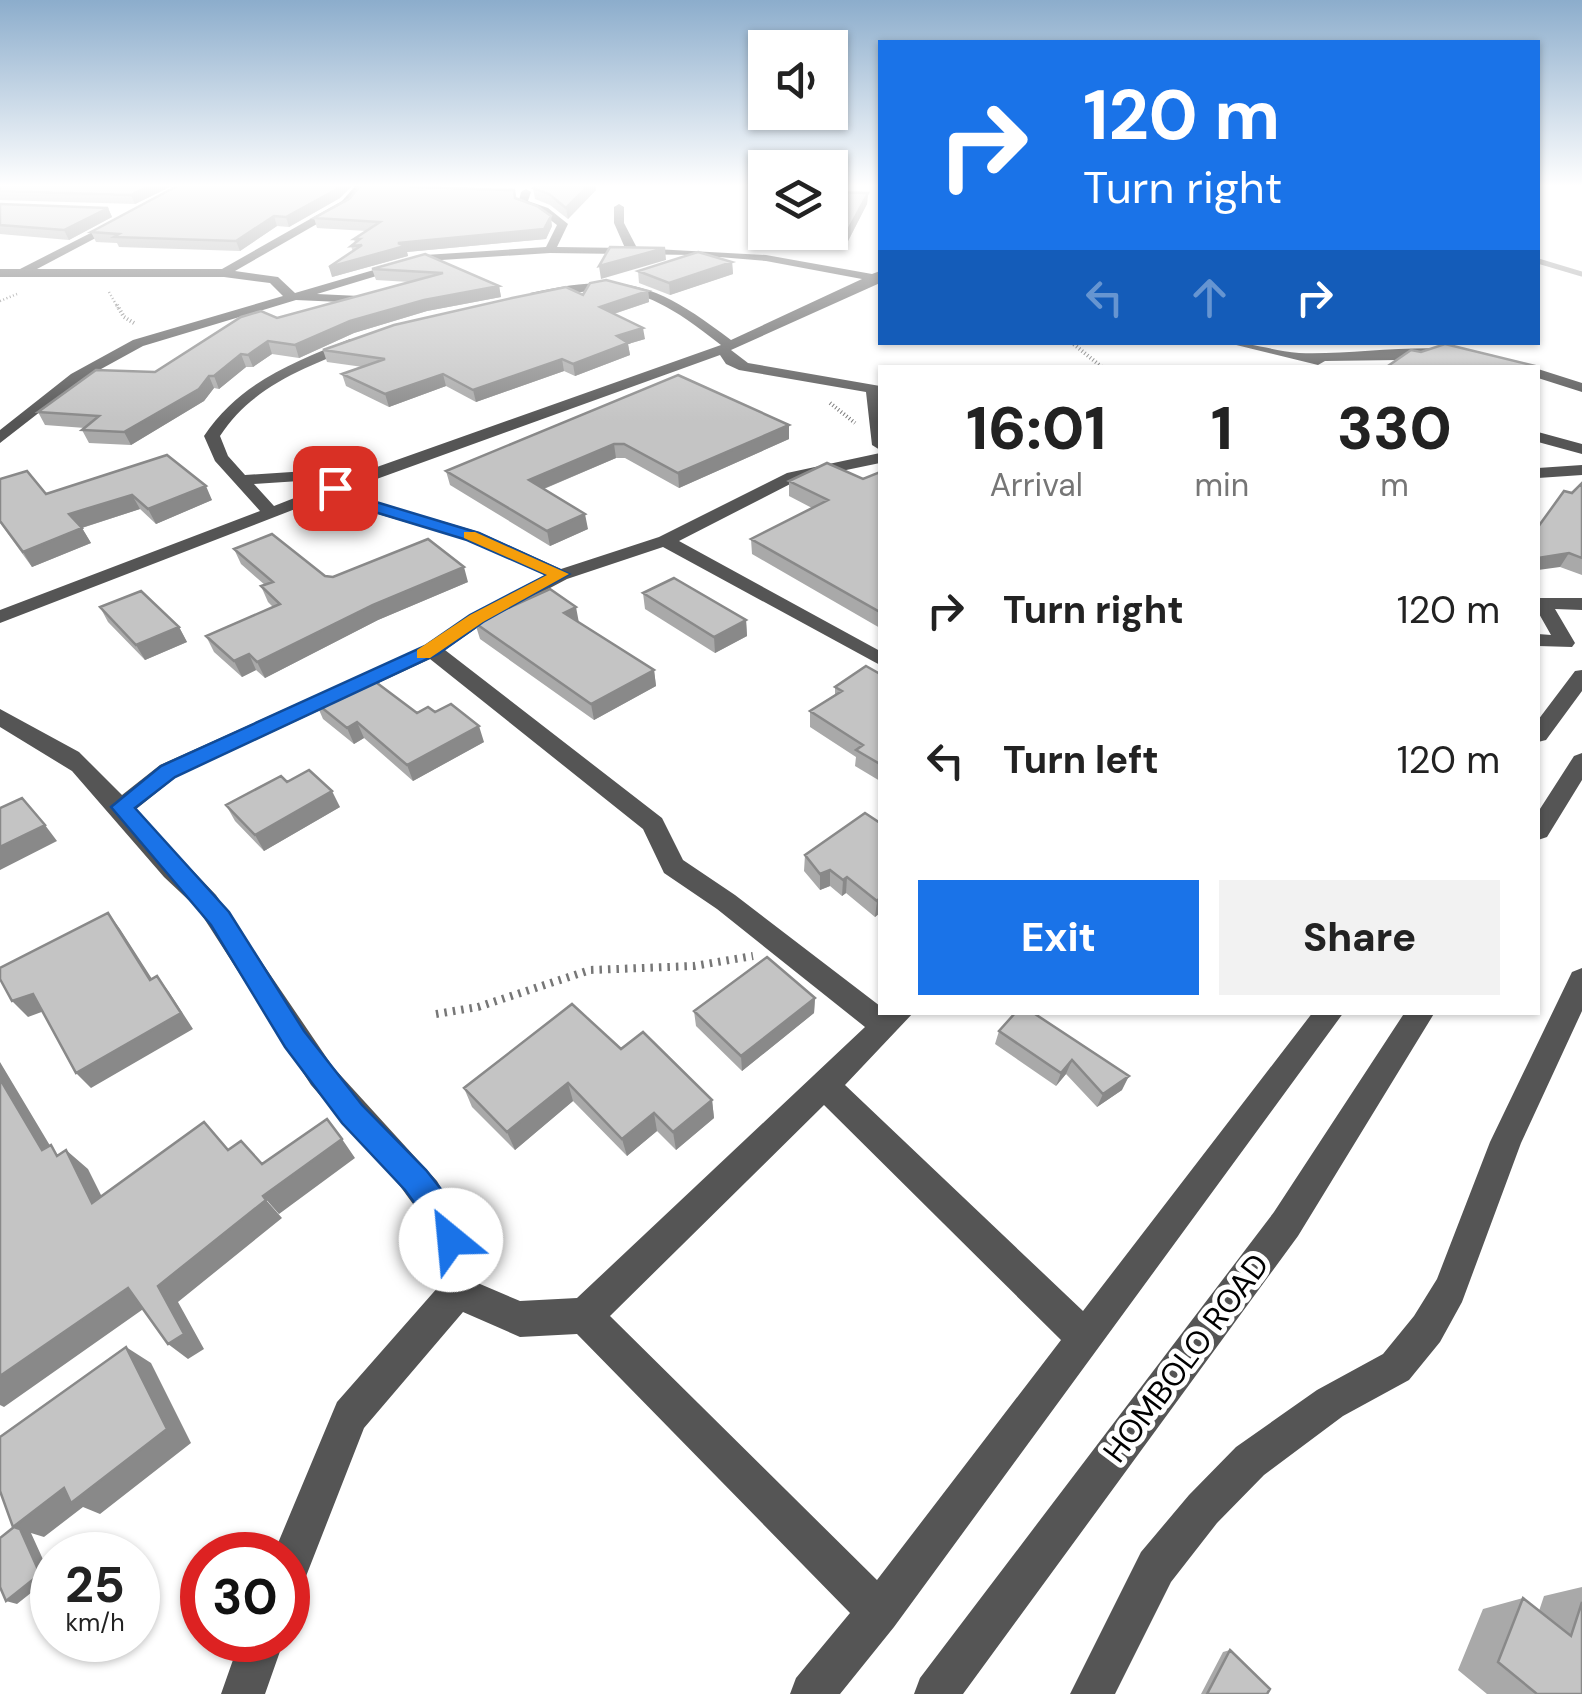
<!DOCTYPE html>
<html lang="en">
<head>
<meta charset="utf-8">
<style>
	body { margin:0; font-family:"DM Sans",sans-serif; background:#f2f2f2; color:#222; height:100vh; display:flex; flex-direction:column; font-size:38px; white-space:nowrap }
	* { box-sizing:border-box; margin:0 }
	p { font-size:32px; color:#767676 }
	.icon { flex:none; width:55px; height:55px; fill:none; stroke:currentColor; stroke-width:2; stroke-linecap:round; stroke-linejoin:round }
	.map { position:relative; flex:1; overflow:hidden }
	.side { position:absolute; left:878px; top:365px; width:662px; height:650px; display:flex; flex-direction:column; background:#fff; border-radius:0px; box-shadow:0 2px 8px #0004 }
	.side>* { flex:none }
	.hud { position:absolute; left:878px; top:40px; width:662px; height:305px; border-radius:0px; box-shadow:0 2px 8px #0004; background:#1a73e8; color:#fff; overflow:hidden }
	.buttons { position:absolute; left:748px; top:30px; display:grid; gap:20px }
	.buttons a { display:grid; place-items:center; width:100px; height:100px; border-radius:0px; background:#fff; box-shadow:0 2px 8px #0004; font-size:50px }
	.speed { position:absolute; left:30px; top:1532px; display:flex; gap:20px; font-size:50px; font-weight:700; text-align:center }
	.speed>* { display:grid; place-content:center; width:130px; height:130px; border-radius:50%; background:#fff; box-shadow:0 2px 8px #0004; line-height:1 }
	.speed small { font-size:25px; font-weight:400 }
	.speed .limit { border:15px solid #d22; background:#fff; color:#111 }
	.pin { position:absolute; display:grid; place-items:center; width:85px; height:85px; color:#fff; margin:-42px; border-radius:20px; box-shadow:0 5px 15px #0006 }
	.me { position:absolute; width:110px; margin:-55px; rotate:332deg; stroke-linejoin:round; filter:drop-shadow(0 0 8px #0008) }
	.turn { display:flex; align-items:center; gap:35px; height:210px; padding:0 40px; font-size:45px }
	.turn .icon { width:130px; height:130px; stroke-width:2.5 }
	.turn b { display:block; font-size:70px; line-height:85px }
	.lanes { display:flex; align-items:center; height:95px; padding:0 40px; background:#0003; justify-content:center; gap:50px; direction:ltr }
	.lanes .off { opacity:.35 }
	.eta { display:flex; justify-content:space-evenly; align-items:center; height:170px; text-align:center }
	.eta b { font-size:60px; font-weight:800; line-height:70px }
	.action { display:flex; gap:20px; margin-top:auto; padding:20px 40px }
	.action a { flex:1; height:115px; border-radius:0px; background:#1a73e8; color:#fff; font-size:40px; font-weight:800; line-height:115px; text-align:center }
	.action a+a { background:#f2f2f2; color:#222 }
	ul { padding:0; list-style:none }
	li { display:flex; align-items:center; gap:30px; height:150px; padding:0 40px }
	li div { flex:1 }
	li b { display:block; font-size:38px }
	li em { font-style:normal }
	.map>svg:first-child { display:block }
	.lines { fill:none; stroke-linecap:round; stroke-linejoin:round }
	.stream { stroke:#a3a3a3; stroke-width:5 }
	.path-far2 { stroke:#777; stroke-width:2.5; stroke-dasharray:1 2.5; stroke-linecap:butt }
	.path-far1 { stroke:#777; stroke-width:4; stroke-dasharray:1 2.5; stroke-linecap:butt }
	.path { stroke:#777; stroke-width:8; stroke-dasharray:2.5 6; stroke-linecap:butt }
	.minor { fill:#555; fill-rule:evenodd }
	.wall { fill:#a9a9a9 }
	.shaded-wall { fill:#898989 }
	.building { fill:#c4c4c4; stroke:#898989; stroke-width:2.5 }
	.route { fill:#1a73e8; stroke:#114b97; stroke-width:2.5 }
	.slow { fill:#f59e0b }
	.labels { text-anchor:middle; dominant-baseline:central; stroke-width:10; stroke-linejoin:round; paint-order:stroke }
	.near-street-label { font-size:32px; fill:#000; stroke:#fff }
</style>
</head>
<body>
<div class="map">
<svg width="1582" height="1694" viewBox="0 0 1582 1694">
	<rect width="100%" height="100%" fill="#fff"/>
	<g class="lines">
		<path class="stream" d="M1538,261l44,13"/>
		<path class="path-far2" d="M109,292l9,16
			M0,301l17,-7"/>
		<path class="path-far1" d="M117,305l7,12 10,6
			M1071,342l32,26
			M830,403l25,20"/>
		<path class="path" d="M436,1014l42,-7 112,-37 104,-4 59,-10"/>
		<path class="minor" d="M356,185h10l-16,20 -115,66 43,6 17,16 130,-38 121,-8 11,-22 -17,-13 -22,-8 3,-12 5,-3 5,3 -3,9 20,7 20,16 -11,23 68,1 -11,-25v-16l5,-3 5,3v16l13,25 129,7 106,19 8,-3v12l-149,67 17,13 132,23v64l-8,-5 -6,-53 -127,-22 -13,-6 -6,-9 -371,134 27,13 103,30 82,37 98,-32 128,-64 93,-20v10l-82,17 -119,61 201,110v14l-217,-118 -96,32 -83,44 -39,27 217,168 21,42 52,35 145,111v6h34l-69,73 238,226 230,-299h31l-450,615 -54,67h-50l6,-16 54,-65 -273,-279 -57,3 -57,-25 -99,116 -61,156 -15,6v-35h-15l64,-153 102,-116 -4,-36 -9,-28 -26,-36 -89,-101 -113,-176 -34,-32 -92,-106 -72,-44v-18l79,43 43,43 38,-30 265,-119 45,-31 75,-40 -78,-35 -103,-30 -30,-16 -334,129v-13l260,-99 -45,-50 -11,-25c36,-54 89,-73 146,-97h10v6c-53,22 -108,41 -140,91l8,20 17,19 107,-7 8,5 361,-128c-73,-57 -96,-64 -187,-45l-4,-7c94,-21 125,-11 201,47l131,-61 -96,-18 -71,-6 -145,-2 -124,8 -109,33 42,2 4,7 -67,-3 -153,46 -62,34 -81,63v-13l71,-56 62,-34 150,-44 -13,-13 -46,-6h-224v-8h20l102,-52 4,5 -89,47h185l120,-68zM345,478l-71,28 -20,-22zM430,659l213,170 21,44 53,36 148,118 -288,271 -57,3 -47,-20 -9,-52 -27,-48 -104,-114 -117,-172 -81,-85 41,-33zM824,1105l237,235 -184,240 -267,-264z
			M1224,342c26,0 50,9 75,11 68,3 166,-20 226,15h-26l-60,-15 -39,7 -75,1 -7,4z
			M1538,369l44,14v9l-44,-14z
			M1538,432l44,12v10l-44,-12z
			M1582,465v10l-44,3v-10z
			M1538,598h44v12l-27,-1 20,34 -3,4 -34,-1v-12l13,1 -13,-23z
			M1582,670v21l-36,49 -8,2v-22l37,-49z
			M1582,753v27l-35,57 -9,3v-28l36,-56z
			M1582,968v43l-61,132 -59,159 -22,40 -31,38 -66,36 -79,59 -47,48 -46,59 -56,112h-45l71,-142 48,-57 47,-48 81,-57 66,-36 31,-38 23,-37 53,-137 82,-170z
			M1405,1012h30l-137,224 -335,458h-49l6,-16 354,-466z
			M240,1640h44l-19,54h-44z"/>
	</g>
	<path class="wall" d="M0,185h174l-39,19 -135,-4z
		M361,185h68l-3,3 89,10 37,28 -6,13 -139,13 1,4 -76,21 21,-25 -2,-6 4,-3 -1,-4 12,-8 -49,-3 -3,-10 35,-19z
		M536,185h60v5l-28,29 -18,-14 -15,-6 -2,-11z
		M830,192l38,1 -1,11 -19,37 -41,-4v-5h23z
		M340,198l-51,29 -12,-1 -37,25 -121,-4 -2,-4 -21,-1 -5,-10z
		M0,204l108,4 4,9 -43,23 -69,-6z
		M425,254l74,32 2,11 -74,14 -73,22 -55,25 -27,-4 -19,13h-7l-27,22 -5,-1 -10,13 -73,44 -42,-2 -7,-13 3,-2 -40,-3 -7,-13 117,-40 122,-54 132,-36 -33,-2 -4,-11z
		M732,262l1,12 -63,21 -31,-12 -1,-12z
		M648,291l1,11 -35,12 31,25 -17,5 2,11 -55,21 -11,-5 -88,31 -30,-16 -57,21 -43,-21 -4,-12 21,-7 -36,-5 -4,-12 260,-55z
		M678,375l111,64 -110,49 -54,-30h-9l-72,31 44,40 -38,17 -100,-61 -4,-14z
		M167,455l45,45 -56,24 -16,-15 -58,19 9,15 -59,24 -32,-44v-44l46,15z
		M880,472v156l-128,-74 -1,-15 61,-31 -23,-12v-15l74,-2z
		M1582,483v92l-22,-8 12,-74z
		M234,549l91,27 143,6 -90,38 -113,58 -9,-8 -14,7 -28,-25 -8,-16 67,-29 -5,-5 -7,-16 4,-1 -24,-21z
		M643,593l103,27 1,16 -32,17 -70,-44z
		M100,607l79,20 8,15 -42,18 -37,-38z
		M579,622l75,48 2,16 -62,34 -114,-81 -5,-16z
		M880,674v107l-25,-15 1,-9 -46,-30v-16l25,-16v-8z
		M324,693l93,20 18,-1 49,30 -71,39 -49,-43 -10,6 -31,-25 -7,-16 10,-5z
		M287,782l53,25 -76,44 -29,-30 -9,-16z
		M880,823v90l-5,4 -29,-24 -4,3 -12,-10 -10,4 -16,-19 1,-16z
		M815,998l-1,15 -72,58 -46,-45 -2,-15z
		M1016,1012l106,78 -25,17 -31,-33 -10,12 -61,-42 4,-13z
		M621,1049l91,51 2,18 -38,32 -19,-19 -30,25 -54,-55 -58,49 -43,-43 -8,-19z
		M1582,1587v107h-95l-29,-24 25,-61 40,-11 16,13 5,-15z
		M1230,1650l37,44h-66l22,-42z"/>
	<path class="shaded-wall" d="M152,185h22l-39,19 -4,-9z
		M341,185h12l-13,13 -51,29 -3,-10z
		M589,185h7v5l-28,29 -2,-11z
		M868,193l-1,11 -19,37v-11z
		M108,208l4,9 -43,23 -5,-10z
		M274,216l3,10 -37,25 -4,-10z
		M551,216l1,10 -6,13 -139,13 1,4 -76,21 -3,-10 69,-24z
		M665,248l1,12 -65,19 -2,-13z
		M732,262l1,12 -63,21 -1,-12z
		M499,286l2,11 -74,14 -73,22 -55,25 -4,-13 55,-24 74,-21z
		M648,291l1,11 -48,16 -1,-11z
		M643,328l2,11 -17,5 2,11 -55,21 -2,-12 44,-28z
		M268,341l4,13 -19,13 -5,-12z
		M241,354l5,13 -27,22 -5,-13z
		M562,359l2,12 -88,31 -3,-12z
		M443,374l3,12 -57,21 -4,-13z
		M209,376l5,12 -10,13 -73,44 -7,-13z
		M789,425v14l-110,49 -1,-15z
		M614,444l2,14 -85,36 -2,-14z
		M206,486l6,14 -56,24 -8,-15z
		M132,495l8,14 -62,20 -9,-15z
		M585,514l3,15 -38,17 -3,-15z
		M82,528l9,15 -59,24 -9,-15z
		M1569,553l-9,14 -22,3v-12z
		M464,567l4,15 -90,38 -113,58 -8,-16 116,-57z
		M576,607l3,16 -15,-10z
		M746,620l1,16 -32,17 -1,-16z
		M179,627l8,15 -42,18 -9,-15z
		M249,654l7,16 -14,7 -8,-16z
		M654,670l2,16 -62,34 -3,-16z
		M357,722l7,16 -10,6 -7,-16z
		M479,726l5,16 -71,39 -6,-16z
		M332,791l8,16 -76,44 -9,-16z
		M45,825l12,16 -57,29v-23z
		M830,870v16l-10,4v-16z
		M847,877l-1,16 -4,3 1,-16z
		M880,898v15l-5,4 2,-16z
		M108,913l12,16 43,67 -13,-16z
		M157,976l12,16 24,37 -102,59 -15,-15z
		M33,994l14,16 -19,7 -16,-16z
		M815,998l-1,15 -72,58 -1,-15z
		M1072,1060l-6,14 -10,12 5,-13z
		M0,1062l64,107 -22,-19 -42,-71z
		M1129,1076l-7,14 -25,17 6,-13z
		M568,1083l5,18 -58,49 -8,-18z
		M712,1100l2,18 -38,32 -3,-18z
		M654,1113l3,18 -30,25 -5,-17z
		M342,1139l13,19 -76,56 -16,-18z
		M66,1150l22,19 26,52 -22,-18z
		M266,1200l16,18 -104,84 26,47 -16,10 -20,-15 -10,-58z
		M128,1288l21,17 -145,102 -4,-2v-29z
		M126,1347l25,16 40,80 -91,71 -17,-7 -39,30 -13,-4 20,44 -34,27 -11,-3 7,-74z"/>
	<path class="building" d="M0,185h152l-21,10 -131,-4z
		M179,185h162l-4,4 -51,28 -12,-1 -38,25 -122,-4 5,-3 -28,-2z
		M361,185h55l-3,2 101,3 1,8 22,8 14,10 -7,13 -146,14 7,3 -76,21 33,-22 -11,1 9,-7h-6l26,-17 -66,-4 35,-19z
		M536,185h53l-23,23 -17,-14 -16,-6z
		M830,192l38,1 -20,37 -18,-2z
		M0,204l108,4 -44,22 -64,-5z
		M610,247l55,1 -66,18z
		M698,252l34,10 -63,21 -31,-12z
		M425,254l74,32 -75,14 -74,21 -55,24 -27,-4 -20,14 -7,-1 -27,22h-5l-10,13 -75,43 -42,-2 17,-14 -61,-4 58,-42 59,2 86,-55 20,-6 16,7 166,-45 -71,-4z
		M606,280l42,11 -48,16 43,21 -26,8 11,7 -55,21 -11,-5 -89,31 -30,-16 -58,20 -43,-20 43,-15 -62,-9 71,-25 118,-27 54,-11 17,8 7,-12z
		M1445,344l90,22 -2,2h-148l26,-18 10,2z
		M678,375l111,50 -111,48 -54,-29h-10l-85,36 56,34 -38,17 -101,-60z
		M167,455l39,31 -58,23 -16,-14 -63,19 13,14 -59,24 -23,-31v-42l27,-8 19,23z
		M827,463l36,16 17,-7v140l-129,-73 77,-39 -39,-19z
		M1582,483v75l-13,-5 -31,5v-31l26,-36 8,2z
		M272,534l53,42 8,1 95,-38 36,28 -91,38 -116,57 -8,-8 -15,7 -28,-25 74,-32 -19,-18 12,-4 -39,-33z
		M674,578l72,42 -32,17 -71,-44z
		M550,589l26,18 -12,6 90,57 -63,34 -116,-81z
		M141,591l38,36 -43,18 -36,-38z
		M866,666l14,8v90l-24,-14 7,-5 -53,-34 32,-20 -7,-4z
		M365,674l52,39 11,-6 7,5 16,-8 28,22 -72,39 -50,-43 -10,6 -31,-25 13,-7 -5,-3z
		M309,770l23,21 -77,44 -29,-30 55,-29 6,6z
		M22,798l23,27 -45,22v-39z
		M865,813l15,10v75l-3,3 -30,-24 -4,3 -13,-10 -10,4 -15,-19z
		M108,913l42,67 7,-4 24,37 -105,60 -43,-79 -21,7 -12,-22v-11z
		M767,957l48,41 -74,58 -47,-45z
		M572,1004l49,45 22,-17 69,68 -39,32 -19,-19 -32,26 -54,-56 -61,49 -43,-44z
		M1016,1012h16l97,64 -26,18 -31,-34 -11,13 -62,-42z
		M0,1079l42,71 9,-5 6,11 9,-6 26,53 112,-81 24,28 13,-9 21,23 65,-45 15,20 -79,57 3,4 -108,86 26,48 -16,10 -40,-56 -128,88z
		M126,1347l41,82 -96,74 -7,-15 -51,39 -13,-36v-54z
		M14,1527l6,2 20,45 -34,27 -6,-14v-49z
		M1523,1598l48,38 11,-34v92h-45l-39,-32z
		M1230,1650l40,39 -3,5h-60z"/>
	<linearGradient id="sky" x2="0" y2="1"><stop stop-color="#8cadcc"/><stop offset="0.44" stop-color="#fff"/><stop offset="1" stop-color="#fff" stop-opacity="0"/></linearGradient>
	<rect width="1582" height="422" fill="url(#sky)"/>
	<path class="route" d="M329,485h11l36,17 103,31 90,41 -86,48 -45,32 -263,123 -40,31 94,104 75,119 58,74 64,65 25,32 15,38 -4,11 -11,4 -11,-4 -12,-30 -23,-31 -63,-67 -57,-76 -74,-122 -100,-118 50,-41 264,-120 45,-31 77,-40 -80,-35 -102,-31 -36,-18z"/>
	<path class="slow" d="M464,532h11l94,42 -86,48 -53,36h-13v-8l53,-35 77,-40 -83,-37z"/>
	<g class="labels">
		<g class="near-street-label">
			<text transform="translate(1186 1358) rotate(-53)">HOMBOLO ROAD</text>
		</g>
	</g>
</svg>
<div class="buttons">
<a><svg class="icon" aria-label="sound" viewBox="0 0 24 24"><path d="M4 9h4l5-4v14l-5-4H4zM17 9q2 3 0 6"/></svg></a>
<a><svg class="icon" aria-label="layers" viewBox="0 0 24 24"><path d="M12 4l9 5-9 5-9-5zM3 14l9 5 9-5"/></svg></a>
</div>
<div class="speed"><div>25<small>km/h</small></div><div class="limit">30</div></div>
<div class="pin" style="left:335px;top:488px;background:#d93025"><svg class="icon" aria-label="arrive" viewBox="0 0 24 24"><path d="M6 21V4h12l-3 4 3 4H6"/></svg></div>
<svg class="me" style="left:451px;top:1240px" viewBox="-20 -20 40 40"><circle r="19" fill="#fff"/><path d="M0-13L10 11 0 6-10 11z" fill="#1a73e8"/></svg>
<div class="hud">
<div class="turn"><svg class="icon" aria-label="right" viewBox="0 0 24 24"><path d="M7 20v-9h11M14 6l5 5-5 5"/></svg><div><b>120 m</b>Turn right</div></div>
<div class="lanes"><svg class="icon off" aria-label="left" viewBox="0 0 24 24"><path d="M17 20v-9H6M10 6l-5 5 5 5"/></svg><svg class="icon off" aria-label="ahead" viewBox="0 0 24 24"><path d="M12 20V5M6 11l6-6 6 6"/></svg><svg class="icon" aria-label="right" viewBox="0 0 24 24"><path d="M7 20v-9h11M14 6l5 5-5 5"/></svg></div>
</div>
<section class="side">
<div class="eta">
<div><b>16:01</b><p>Arrival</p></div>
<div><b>1</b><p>min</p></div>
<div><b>330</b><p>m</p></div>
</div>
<ul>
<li><svg class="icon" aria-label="right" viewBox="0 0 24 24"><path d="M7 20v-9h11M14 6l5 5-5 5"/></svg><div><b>Turn right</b></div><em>120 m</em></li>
<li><svg class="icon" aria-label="left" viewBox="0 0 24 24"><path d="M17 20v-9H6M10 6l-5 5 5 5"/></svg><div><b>Turn left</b></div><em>120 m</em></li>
</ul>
<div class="action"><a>Exit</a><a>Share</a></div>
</section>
</div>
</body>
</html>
